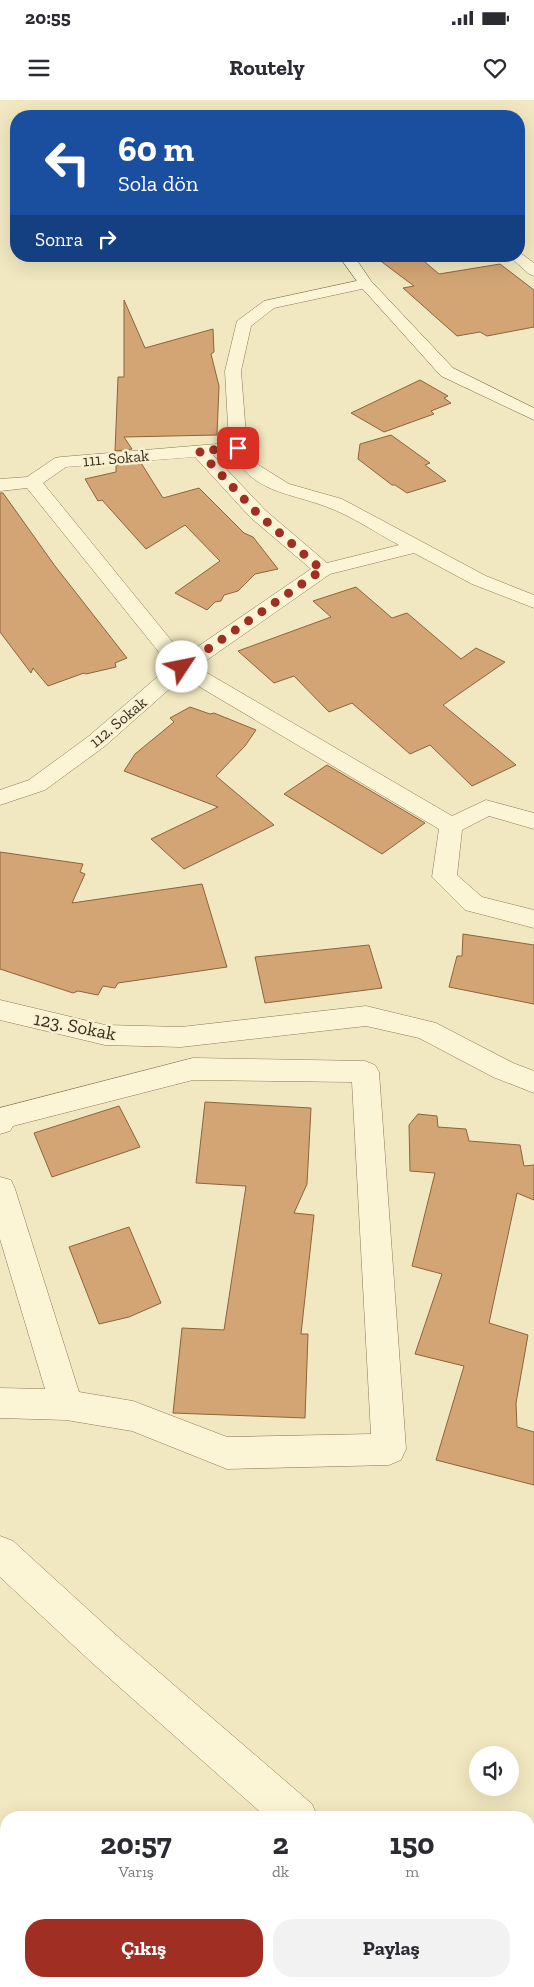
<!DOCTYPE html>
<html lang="tr">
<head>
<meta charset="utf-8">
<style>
	body { margin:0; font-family:"Zilla Slab",serif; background:#f2f2f3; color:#2b2b33; height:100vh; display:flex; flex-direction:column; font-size:19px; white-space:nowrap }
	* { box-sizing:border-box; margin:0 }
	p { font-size:16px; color:#7c7c81 }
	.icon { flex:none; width:28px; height:28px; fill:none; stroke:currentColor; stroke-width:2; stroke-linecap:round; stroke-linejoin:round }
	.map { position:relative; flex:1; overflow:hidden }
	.panel { position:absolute; left:0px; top:1711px; width:535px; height:176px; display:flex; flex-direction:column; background:#fff; border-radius:20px 20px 0 0; box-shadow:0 5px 20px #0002 }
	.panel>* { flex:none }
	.top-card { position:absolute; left:10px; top:10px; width:515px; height:152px; border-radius:20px; box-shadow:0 5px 20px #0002; background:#1a4fa0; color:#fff; overflow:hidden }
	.fabs { position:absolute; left:469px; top:1646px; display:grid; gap:10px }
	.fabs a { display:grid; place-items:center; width:50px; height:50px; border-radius:50%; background:#fff; box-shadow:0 5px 20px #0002; font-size:25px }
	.pin { position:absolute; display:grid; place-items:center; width:42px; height:42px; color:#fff; margin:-21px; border-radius:10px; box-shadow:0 2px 8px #0006 }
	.me { position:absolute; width:55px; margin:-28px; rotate:56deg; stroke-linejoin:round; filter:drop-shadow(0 0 4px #0008) }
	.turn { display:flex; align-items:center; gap:18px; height:105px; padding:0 25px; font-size:22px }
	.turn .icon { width:65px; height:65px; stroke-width:2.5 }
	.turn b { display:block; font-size:35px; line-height:42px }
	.then { display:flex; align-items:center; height:48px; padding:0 25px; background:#0003; gap:10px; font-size:19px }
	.eta { display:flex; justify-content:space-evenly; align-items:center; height:85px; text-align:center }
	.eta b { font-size:30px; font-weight:800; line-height:35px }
	.primary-button { display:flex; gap:10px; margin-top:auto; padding:10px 25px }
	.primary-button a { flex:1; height:58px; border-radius:20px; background:#a02e22; color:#fff; font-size:20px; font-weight:800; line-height:58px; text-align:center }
	.primary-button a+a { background:#f2f2f3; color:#2b2b33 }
	.status { display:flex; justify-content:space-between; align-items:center; height:35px; padding:0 25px; background:#fff; direction:ltr }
	.status svg { height:14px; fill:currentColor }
	header { display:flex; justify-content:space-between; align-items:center; height:65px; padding:0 25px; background:#fff; font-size:22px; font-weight:800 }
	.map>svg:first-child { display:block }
	.building { fill:#d3a574; stroke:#8d643b }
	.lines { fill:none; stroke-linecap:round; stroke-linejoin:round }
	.street-casing { stroke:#8c7957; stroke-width:1 }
	.secondary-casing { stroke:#6e5a3a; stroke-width:1 }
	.street { fill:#fbf4d5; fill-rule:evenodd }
	.secondary { fill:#fbf4d5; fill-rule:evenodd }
	.route { stroke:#a02e22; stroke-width:9; stroke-dasharray:0 16.2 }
	.labels { text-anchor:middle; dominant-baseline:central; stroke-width:5; stroke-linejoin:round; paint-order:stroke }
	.far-street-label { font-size:16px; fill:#3b2e1c; stroke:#f8f1d1 }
	.street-label { font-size:19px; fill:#3b2e1c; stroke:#f8f1d1 }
</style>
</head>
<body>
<div class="status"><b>20:55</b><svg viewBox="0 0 49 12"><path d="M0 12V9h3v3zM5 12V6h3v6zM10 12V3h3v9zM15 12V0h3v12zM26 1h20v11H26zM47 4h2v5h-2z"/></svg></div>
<header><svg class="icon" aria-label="menu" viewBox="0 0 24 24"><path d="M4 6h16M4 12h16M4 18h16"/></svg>Routely<svg class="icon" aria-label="heart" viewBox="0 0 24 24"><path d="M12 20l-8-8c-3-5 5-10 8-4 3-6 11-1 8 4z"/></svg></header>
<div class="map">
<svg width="534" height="1887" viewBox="0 0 534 1887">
	<rect width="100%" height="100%" fill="#f1e8c1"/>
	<path class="building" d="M374,156h44l21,18 61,-10 34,26v37l-47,9 -7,-4 -23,4 -54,-48 11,-2z
		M124,200l21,48 68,-19 1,23 -3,2 8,32 -2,49 -93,2 8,12 -17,2 3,-74h6z
		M420,280l28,16 -4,2 7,5 -20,8 3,3 -50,18 -33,-19z
		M391,335l39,28 -5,2 21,16 -39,12 -12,-8h-3l-34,-26 2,-15z
		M141,363l22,35 36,-10 45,45 9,4 25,32 -23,5 -17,17 -14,4 -3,6 -6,1 -8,8 -32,-17 45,-32 -35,-36 -39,24 -44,-49 -4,1 -13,-22 31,-7v-7z
		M0,393h3l52,73 72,92 -12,5 1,4 -30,7 -2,-1 -36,13 -15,-18 -2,5 -31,-41z
		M356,487l36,31 15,-5 54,46 15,-11 29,14 -62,43 73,60 -44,21 -42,-41 -20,9 -58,-51 -23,9 -35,-36 -20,7 -36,-32 93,-34 -18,-16z
		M190,607l20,7 4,-1 42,17 -11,16 -29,30 58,49 -90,44 -33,-30 67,-32 -94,-36 11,-17 39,-32 -4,-4z
		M327,665l98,58 -43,31 -98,-60z
		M0,752l83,12 -3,8 5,2 -13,29 130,-19 25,83 -109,16 -3,5 -12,-2 -5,9 -20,-4 -5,2 -73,-24z
		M463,834l71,11v59l-85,-17 8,-31h5z
		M369,845l13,43 -117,15 -10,-46z
		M205,1002l106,6 -4,76 -13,29 20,2 -13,119h7l-3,84 -132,-5 9,-85 42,2 22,-144 -50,-3z
		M119,1006l21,41 -88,30 -18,-44z
		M418,1014l19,2 1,11 28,2 3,12 51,4 4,21 10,-1v35l-17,-7 -28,130 39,12 -12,68 1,24 17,5v53l-98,-25 28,-94 -49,-12 27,-80 -30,-8 23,-93 -25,-2 -1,-46z
		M129,1127l32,76 -32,14 -30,7 -30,-77z"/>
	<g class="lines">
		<defs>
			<path id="street" d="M519,152l15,11v13l-5,-2 -20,-18h10z
				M366,179l8,5 -3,3 -97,21 -23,18 -10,45 6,77 10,16 32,20 53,15 144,77 48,19v13l-62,-24 -58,-31 -84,21 -133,93 255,149 34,-16 48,13v16l-45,-13 -27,14 -5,45 25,22 52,13v18l-69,-18 -33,-33 7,-48 -256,-152 -78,69 -60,44 -45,15v-15l29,-10 60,-44 81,-70 -143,-178 -27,3v-12l27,-2 28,-19 6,-1 168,-14 -4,-72 12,-50 27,-20zM232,354c24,40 56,38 95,53 25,9 49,26 72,38l-72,18 -62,-53 -52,-55zM195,357l56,61 60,51 -127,87 -141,-173 23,-16z
				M0,900l105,25 76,2 185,-21 70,17 77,40 21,8v22l-41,-16 -74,-39 -53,-12 -185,21 -76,-2 -105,-25z
				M193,958l172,3 10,4 4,7 27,377 -5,11 -12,5 -162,4 -95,-38 -66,-11 -66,-2v-30l45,1 -45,-150v-62l11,3 4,9 64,203 54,9 94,36 144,-3 -19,-352 -159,-2 -180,46 -3,5 -10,3v-26z
				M0,1436l13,5 103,94 196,169 6,14h-51l-177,-157 -90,-84z
				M529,1829l5,2v43l-5,-2z"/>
			<path id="secondary" d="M339,156h15l17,25 82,87 81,40v12l-93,-44 -80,-89z"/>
		</defs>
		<use href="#street" class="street-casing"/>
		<use href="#secondary" class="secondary-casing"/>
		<use href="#street" class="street"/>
		<use href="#secondary" class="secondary"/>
	</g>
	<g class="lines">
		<path class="route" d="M182,567l140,-97 -64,-56 -59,-63 39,-3"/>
	</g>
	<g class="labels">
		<g class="far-street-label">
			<text transform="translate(116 358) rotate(-5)">111. Sokak</text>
			<text transform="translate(118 622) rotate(-40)">112. Sokak</text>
		</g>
		<g class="street-label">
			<text transform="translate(75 926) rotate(11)">123. Sokak</text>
		</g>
	</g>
</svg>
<div class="fabs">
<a><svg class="icon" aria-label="sound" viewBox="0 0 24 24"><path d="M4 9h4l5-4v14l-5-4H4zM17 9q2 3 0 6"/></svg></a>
</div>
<div class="pin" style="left:238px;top:348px;background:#d93025"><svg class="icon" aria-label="arrive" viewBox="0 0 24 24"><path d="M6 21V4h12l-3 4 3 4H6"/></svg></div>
<svg class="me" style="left:182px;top:567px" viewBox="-20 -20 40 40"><circle r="19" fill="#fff"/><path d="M0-13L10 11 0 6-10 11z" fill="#a02e22"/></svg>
<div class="top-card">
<div class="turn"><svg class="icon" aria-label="left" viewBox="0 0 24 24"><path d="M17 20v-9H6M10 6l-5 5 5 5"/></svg><div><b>60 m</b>Sola dön</div></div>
<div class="then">Sonra<svg class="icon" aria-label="right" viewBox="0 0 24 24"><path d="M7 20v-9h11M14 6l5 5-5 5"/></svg></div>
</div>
<section class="panel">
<div class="eta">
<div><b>20:57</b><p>Varış</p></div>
<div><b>2</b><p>dk</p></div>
<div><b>150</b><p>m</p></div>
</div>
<div class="primary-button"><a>Çıkış</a><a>Paylaş</a></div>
</section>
</div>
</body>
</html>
